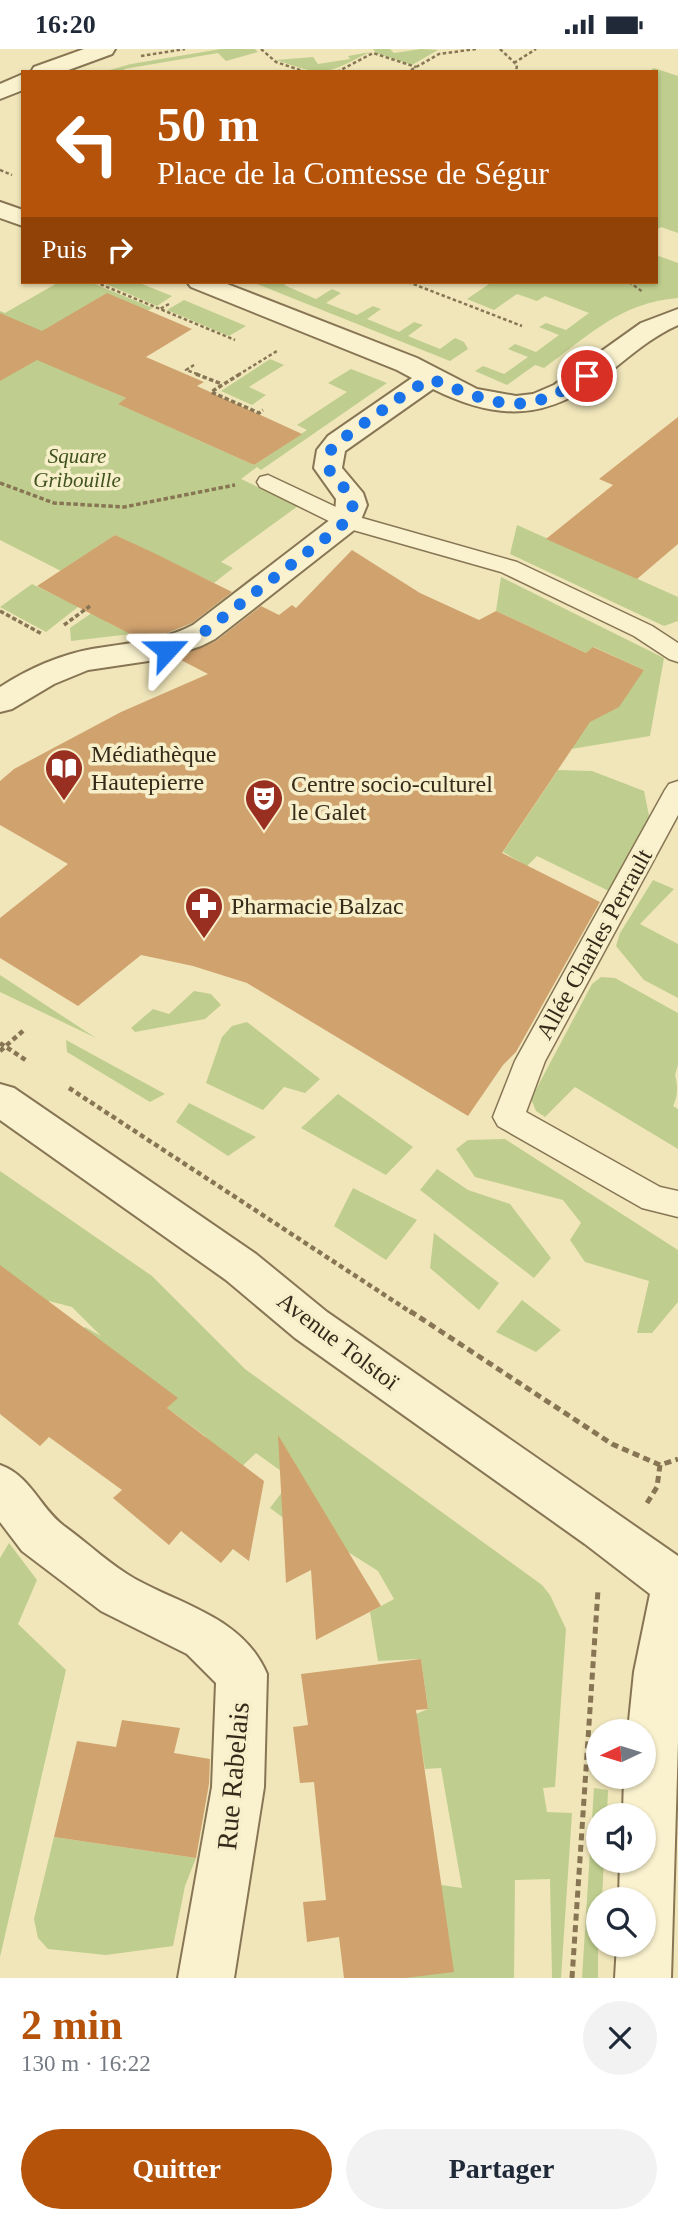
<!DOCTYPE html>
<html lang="fr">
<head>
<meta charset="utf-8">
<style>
	body { margin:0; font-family:"Times New Roman",serif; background:#f2f2f3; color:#1f2937; height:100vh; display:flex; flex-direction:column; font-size:26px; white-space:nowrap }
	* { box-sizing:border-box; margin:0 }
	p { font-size:23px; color:#747a83 }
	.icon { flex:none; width:38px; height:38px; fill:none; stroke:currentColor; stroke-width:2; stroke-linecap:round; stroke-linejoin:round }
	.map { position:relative; height:1929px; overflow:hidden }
	.details { display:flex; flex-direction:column; background:#fff; flex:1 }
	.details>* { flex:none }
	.hud { position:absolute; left:21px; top:21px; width:637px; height:214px; border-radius:0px; box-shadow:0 2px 5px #0004; background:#b45309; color:#fff; overflow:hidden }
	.needle { width:46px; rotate:266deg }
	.fabs { position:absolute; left:586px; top:1670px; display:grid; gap:14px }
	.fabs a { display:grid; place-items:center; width:70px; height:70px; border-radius:50%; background:#fff; box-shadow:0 2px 5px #0004; font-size:35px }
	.pin { position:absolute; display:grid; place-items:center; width:60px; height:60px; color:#fff; margin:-30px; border:4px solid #fff; border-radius:50%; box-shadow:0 2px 7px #0007 }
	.me { position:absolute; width:77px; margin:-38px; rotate:66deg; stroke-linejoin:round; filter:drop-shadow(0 0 5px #0008) }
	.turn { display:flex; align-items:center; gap:24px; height:147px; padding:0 21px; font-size:32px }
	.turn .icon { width:91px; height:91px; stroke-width:2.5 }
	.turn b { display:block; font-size:49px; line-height:60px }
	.then { display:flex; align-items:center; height:66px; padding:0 21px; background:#0003; gap:14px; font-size:26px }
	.round { display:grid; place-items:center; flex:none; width:74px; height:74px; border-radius:37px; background:#f2f2f3 }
	.headline { display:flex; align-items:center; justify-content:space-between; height:119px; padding:0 21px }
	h1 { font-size:42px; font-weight:700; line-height:52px; color:#b45309 }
	.cta { display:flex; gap:14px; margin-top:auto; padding:14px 21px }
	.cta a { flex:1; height:80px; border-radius:42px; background:#b45309; color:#fff; font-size:28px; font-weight:700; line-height:80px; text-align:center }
	.cta a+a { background:#f2f2f3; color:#1f2937 }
	.status { display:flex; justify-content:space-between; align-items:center; height:49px; padding:0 35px; background:#fff; direction:ltr }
	.status svg { height:19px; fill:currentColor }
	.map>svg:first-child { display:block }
	.green { fill:#bfce8e }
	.building { fill:#d0a26e }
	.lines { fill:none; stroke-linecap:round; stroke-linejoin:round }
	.pedestrian-casing { stroke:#877554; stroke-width:3 }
	.minor-casing { stroke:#877554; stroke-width:4 }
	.tertiary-casing { stroke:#877554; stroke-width:4 }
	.path-far3 { stroke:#877554; stroke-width:2.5; stroke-dasharray:3.5 2.5; stroke-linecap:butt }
	.path-far2 { stroke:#877554; stroke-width:3.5; stroke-dasharray:4.5 2.5; stroke-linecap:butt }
	.path-far1 { stroke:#877554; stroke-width:4.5; stroke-dasharray:5 3.5; stroke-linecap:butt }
	.path { stroke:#877554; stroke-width:5; stroke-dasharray:7 4.5; stroke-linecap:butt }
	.pedestrian { fill:#faf2ce; fill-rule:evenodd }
	.minor { fill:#faf2ce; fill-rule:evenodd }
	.tertiary { fill:#faf2ce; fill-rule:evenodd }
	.route { stroke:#1a73e8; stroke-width:12; stroke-dasharray:0 21.6 }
	.labels { text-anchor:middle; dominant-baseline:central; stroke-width:7; stroke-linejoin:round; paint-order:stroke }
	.far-park-label { font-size:21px; font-style:italic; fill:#40531f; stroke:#f7efca }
	.poi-label { font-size:24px; fill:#352a1a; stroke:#f7efca; text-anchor:start }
	.street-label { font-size:24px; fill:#352a1a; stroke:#f7efca }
	.near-street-label { font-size:28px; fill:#352a1a; stroke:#f7efca }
</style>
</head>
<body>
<div class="status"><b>16:20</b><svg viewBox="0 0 49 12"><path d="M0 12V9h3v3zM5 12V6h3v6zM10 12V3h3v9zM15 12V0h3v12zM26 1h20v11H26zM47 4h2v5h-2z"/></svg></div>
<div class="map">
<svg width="678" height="1929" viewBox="0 0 678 1929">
	<rect width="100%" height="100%" fill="#f0e6ba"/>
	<path class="green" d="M221,0h34l3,3 -32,9 -8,-8 -94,16 1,3h-22l28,-8z
		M373,0h17l4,4 27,-4 17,1 -26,15 -36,-12z
		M370,3c-46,23 -44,25 -94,8l37,-3 5,7 32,-5 -2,-3z
		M654,19l24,8v157l-17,-6 -5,3v-158h-8z
		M656,206l22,8v35c-59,5 -88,37 -134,70l-9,-3 -28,20 -32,-14 8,-5 21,8 24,-17 -20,-8 7,-5 21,8 23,-17 -20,-8 7,-4 20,7 23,-17 -44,-17 -8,5 -20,-7 -23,16 -27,-11 25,-17h164z
		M59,233h31l63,26 -10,5 -97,20 -46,-3v-19l5,2z
		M101,233h36l35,14 -15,10z
		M262,233h27l-5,3 32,14 16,-10 9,4 -15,10 31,12 16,-9 8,3 -14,10 32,13 15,-10 9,3 -15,11 32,13 15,-11 9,4 4,7 -18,12 -193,-77z
		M184,251l62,26 -17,10 -62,-26z
		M72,290l31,49 23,10 -7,6 135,61 53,-35 -10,-5 50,-33 -19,-9 23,-14 36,14 -126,87 -4,-3 -16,12 57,27 -77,56 12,6 -19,15 -99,-48 -54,36 -61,-31v-167z
		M270,310l14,6 -35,22 17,8 -14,10 -31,-14z
		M517,476l161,72v24l-14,5 -154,-72z
		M501,528l163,81 -14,78 -91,15 85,-81 -50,-23 -8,6 -90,-42z
		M32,535l33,16 18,3 -37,29 -46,-25z
		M96,561l11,12 24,12 -60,7 -1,-13z
		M558,721l34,1 52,20 8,39 -41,62 -74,-36 -10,10 -24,-14z
		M653,831l21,9 -34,35 38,20v54l-34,-18 -28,-34 4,-13z
		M0,926l96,63 -96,-46z
		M601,928l14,1 63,35v52l-3,10c3,10 3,22 -2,31l5,3v40l-103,-62 -30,30 -9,-6 -5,-12 61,-115z
		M194,942l17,3 10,11 -16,14 -70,13 -4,-4 22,-19 16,5z
		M247,973l73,57 -15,14 -21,-6 -21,23 -57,-27 16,-46 10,-11z
		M66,991l99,54 -15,8 -83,-50z
		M338,1045l75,53 -27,28 -85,-47z
		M189,1054l67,34 -28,19 -52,-34z
		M505,1090l173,111v52l-26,31h-15l12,-52 -64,-19 -15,-22 11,-17 -18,-23 -88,-23 -19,-28 12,-9z
		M437,1120l31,21 42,14 41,54 -17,20 -114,-88z
		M0,1122l152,105 93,93 297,216 8,10 16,34 -11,158 -12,1 4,24 25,1 -11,165h-9l-2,-99 -35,1 -1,98h-109l36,-93 21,3 -21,-120 -16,1 -9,-55 12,-5 -7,-50 -43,2 -8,-49 24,-13 -16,-28 -30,-19 -39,-15 -39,-29 22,-29 -36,-26 -22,21 -29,-38 -38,-28 10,-10 -105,-59 13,-12 16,9 -29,-29 -23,-6 -16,15 -33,-46z
		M353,1139l64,32 -31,40 -52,-34z
		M434,1184l65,50 -20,27 -49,-42z
		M522,1251l39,30 -25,22 -40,-20z
		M9,1494l28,37 -19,44 48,46 -66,287v-399z
		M594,1739l14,2 -1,25h-9v45h6l-2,39h-4v79h-16z
		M54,1788l142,21 -11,28 -12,60 -67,9 -58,-6 -10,-11 -4,-19z"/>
	<path class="building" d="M107,244l85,36 -46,28 58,25 -7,4 105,48 -48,31 -136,-61 8,-6 -89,-38 -37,21v-68l42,18z
		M678,368v127l-41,35 -91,-40 67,-54 -14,-6z
		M115,486l39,18 78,39 -40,31 -25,10 -27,6 -103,-53z
		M352,501l68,43 59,27 17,-9 90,42 7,-6 51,23 -25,37 -29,15 -88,131 98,49 -84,150 -13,13 -35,51 -221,-133 -54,-17 -52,-11 -63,51 -78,-48v-40l68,-54 -68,-39v-44l14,-12 107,-57 87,-38 -33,-17 41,-16 45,-35 18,9 13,-10 4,3z
		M0,1216l178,133 -11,10 97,73 -15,80 -16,-12 -12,14 -40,-32 -12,14 -56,-47 9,-8 -73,-53 -9,9 -40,-32z
		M278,1386l103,171 -65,34 -5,-70 -25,13z
		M421,1610l7,50 -12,1 38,262 -49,6h-61l-5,-41 -32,5 -4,-40 23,-2 -12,-118 -14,1 -7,-56 15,-2 -7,-51z
		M122,1671l58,8 -6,25 36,6 -1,25 -13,74 -142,-21 23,-96 39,6z"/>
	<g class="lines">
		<defs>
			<path id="pedestrian" d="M268,426l87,41 162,46 135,64 26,17v19l-9,-3 -35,-23 -133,-64 -162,-46 -79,-39 -3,-5 3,-5z
				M678,732v34l-133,246 -19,51 134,75 18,4v26l-36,-9 -144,-82 -5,-9 22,-56 150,-271 4,-6z"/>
			<path id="minor" d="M0,153l23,8v16l-23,-8z
				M187,233h35l195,76 60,31 39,7 17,-2 21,-9 87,-62 37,-14v16c-27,12 -48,31 -71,49 -59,46 -108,48 -174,15l-88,62 -3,17 21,25 4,12 -9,22 -143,112 -14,7 -39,13 -74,11 -34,14 -42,25 -12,3v-25c28,-18 59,-32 92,-38 35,-6 68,-7 101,-24l142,-109 1,-17 -22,-31 3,-18 11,-14 84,-58 -15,-8 -206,-83z
				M0,1416c31,11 39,42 64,61 24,17 47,40 73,54 48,26 107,39 130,94l-3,113 -30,191h-56l34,-191 4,-104 -29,-29 -86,-43 -79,-60 -22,-29z"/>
			<path id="tertiary" d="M84,0h31l-3,5 -49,18h-32l3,-5z
				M23,25v16l-23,9v-15z
				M0,1035l14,4 242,166 71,58 351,244v185l-7,237h-56l2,-34h27v-45h-25l1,-39h24v-45h-21l1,-39h20v-45h-16l6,-59 16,-78 -65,-50 -290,-206 -69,-58 -226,-160z"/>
		</defs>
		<use href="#pedestrian" class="pedestrian-casing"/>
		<use href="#minor" class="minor-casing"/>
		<use href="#tertiary" class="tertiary-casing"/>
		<path class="path-far3" d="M261,0l15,13 30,10
			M500,0l17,16 -1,7
			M141,7l44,-7
			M514,14l22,-14
			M411,21l28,-16 37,-5
			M337,23l36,-19 43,14
			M0,121l12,5
			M95,233l65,27
			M370,233h9
			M408,233l114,44
			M629,233l14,10
			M169,255l-9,5 75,31
			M194,316l-8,5 14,5
			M238,326l39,-24"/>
		<path class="path-far2" d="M196,325l26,10
			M240,325l-29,18 48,21 4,-3
			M0,434l54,20 70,4 111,-22
			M0,562l42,23
			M64,576l26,-19"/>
		<path class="path-far1" d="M0,994l27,18
			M0,1002l24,-21
			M69,1039l343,225"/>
		<path class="path" d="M410,1262l202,133 48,21 18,-6
			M647,1454l10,-16 3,-22
			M586,1697l12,1
			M572,1929l26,-388"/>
		<use href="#pedestrian" class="pedestrian"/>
		<use href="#minor" class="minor"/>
		<use href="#tertiary" class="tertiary"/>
	</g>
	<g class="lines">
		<path class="route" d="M167,601l37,-18 137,-106c26,-28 2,-34 -13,-58l3,-18 7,-8 71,-51 22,-12c66,26 92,40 156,-3"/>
	</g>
	<defs>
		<symbol id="library-pin" viewBox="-11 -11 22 30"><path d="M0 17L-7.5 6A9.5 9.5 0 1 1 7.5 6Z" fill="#992f21" stroke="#f7efca"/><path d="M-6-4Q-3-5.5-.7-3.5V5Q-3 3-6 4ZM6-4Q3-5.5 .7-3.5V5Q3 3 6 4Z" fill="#fff"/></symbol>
		<symbol id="theatre-pin" viewBox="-11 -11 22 30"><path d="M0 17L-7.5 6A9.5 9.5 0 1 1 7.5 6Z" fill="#992f21" stroke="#f7efca"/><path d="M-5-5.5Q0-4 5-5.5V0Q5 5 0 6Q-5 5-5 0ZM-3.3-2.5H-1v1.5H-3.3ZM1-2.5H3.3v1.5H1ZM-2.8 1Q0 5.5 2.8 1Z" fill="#fff"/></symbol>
		<symbol id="pharmacy-pin" viewBox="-11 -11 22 30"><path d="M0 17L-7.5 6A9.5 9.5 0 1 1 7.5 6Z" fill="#992f21" stroke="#f7efca"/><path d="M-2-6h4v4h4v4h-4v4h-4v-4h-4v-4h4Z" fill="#fff"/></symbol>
	</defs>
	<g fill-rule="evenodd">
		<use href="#library-pin" x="42" y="697" width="44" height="60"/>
		<use href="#theatre-pin" x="242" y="727" width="44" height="60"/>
		<use href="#pharmacy-pin" x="182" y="835" width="44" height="60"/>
	</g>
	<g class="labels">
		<g class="far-park-label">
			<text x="77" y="407">Square<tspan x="77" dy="24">Gribouille</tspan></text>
		</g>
		<g class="poi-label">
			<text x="91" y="705">Médiathèque<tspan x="91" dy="28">Hautepierre</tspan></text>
			<text x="291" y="735">Centre socio-culturel<tspan x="291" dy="28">le Galet</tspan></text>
			<text x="231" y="857">Pharmacie Balzac</text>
		</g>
		<g class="street-label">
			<text transform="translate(594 895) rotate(-61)">Allée Charles Perrault</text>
			<text transform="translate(338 1292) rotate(37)">Avenue Tolstoï</text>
		</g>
		<g class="near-street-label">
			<text transform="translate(233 1727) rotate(-85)">Rue Rabelais</text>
		</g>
	</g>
</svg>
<div class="fabs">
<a><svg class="needle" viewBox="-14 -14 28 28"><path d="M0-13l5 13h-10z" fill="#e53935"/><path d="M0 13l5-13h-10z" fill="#747a83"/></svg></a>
<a><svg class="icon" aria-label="sound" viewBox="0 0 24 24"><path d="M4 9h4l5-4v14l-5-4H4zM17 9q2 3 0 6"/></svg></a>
<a><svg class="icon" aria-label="search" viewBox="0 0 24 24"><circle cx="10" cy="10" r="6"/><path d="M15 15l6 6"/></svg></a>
</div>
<div class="pin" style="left:587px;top:327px;background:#d93025"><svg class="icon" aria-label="arrive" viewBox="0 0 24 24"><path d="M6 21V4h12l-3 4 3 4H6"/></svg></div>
<svg class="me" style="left:167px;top:601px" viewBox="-20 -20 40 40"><path d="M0-17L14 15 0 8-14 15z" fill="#1a73e8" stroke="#fff" stroke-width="4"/></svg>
<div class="hud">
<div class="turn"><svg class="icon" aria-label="left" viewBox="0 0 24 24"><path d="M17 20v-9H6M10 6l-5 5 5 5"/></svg><div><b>50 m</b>Place de la Comtesse de Ségur</div></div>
<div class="then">Puis<svg class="icon" aria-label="right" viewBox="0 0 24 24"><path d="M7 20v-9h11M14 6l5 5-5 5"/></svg></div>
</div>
</div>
<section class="details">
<div class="headline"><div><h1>2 min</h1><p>130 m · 16:22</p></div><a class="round"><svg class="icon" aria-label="close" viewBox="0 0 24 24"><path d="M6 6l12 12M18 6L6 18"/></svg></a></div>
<div class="cta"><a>Quitter</a><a>Partager</a></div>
</section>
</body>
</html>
